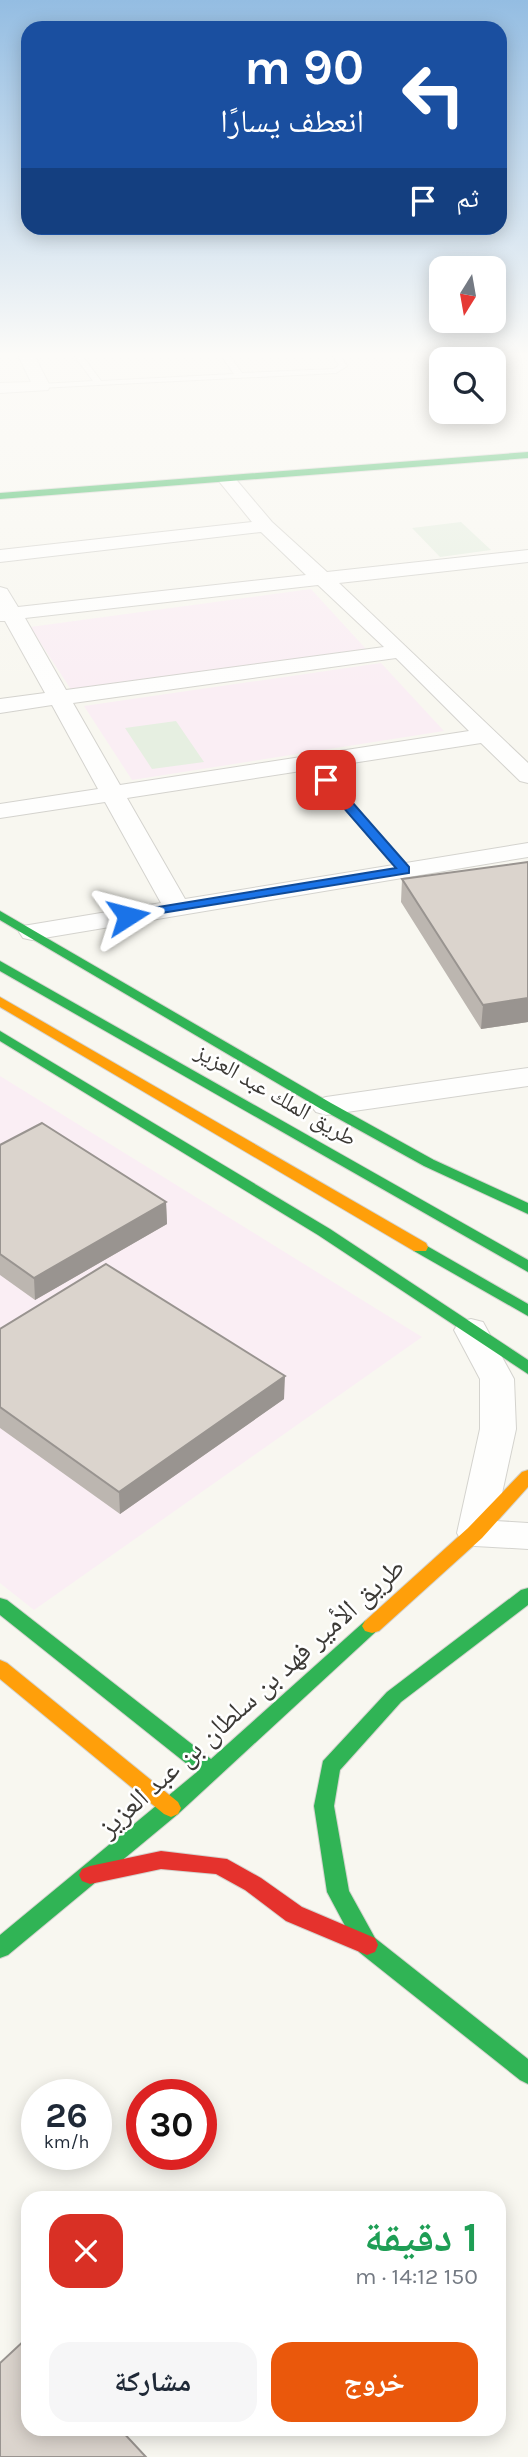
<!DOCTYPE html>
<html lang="ar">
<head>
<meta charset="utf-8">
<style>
	body { margin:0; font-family:Karla,"Noto Naskh Arabic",sans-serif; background:#f6f6f7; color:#1f2937; direction:rtl; height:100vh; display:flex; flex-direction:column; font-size:26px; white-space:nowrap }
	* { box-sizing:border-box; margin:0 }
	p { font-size:23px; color:#747a83 }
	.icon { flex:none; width:38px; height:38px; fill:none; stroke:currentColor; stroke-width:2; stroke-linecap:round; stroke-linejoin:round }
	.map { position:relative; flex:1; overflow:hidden; direction:ltr }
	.sheet { position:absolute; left:21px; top:2191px; width:485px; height:245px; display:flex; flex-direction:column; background:#fff; border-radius:21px; box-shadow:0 4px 18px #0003; direction:rtl }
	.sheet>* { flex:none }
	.top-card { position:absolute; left:21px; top:21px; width:486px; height:214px; border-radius:21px; box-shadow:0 4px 18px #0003; direction:rtl; background:#1a4fa0; color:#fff; overflow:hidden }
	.needle { width:46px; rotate:191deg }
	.fabs { position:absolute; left:429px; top:256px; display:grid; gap:14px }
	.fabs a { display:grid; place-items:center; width:77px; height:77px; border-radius:14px; background:#fff; box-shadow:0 4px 18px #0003; font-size:35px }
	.speed { position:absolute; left:21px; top:2079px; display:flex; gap:14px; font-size:35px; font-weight:700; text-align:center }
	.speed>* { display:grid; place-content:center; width:91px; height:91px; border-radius:50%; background:#fff; box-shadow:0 4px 18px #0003; line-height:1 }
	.speed small { font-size:18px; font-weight:400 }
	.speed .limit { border:10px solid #d22; background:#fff; color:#111 }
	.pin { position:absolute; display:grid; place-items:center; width:60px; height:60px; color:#fff; margin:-30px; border-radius:14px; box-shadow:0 4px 10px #0006 }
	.me { position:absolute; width:77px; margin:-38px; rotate:81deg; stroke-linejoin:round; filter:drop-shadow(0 0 5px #0008) }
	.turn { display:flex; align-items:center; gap:24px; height:147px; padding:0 28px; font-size:32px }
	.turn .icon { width:91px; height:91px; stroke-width:2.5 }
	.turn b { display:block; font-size:49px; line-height:60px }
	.then { display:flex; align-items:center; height:66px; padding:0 28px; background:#0003; gap:14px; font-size:26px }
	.round { display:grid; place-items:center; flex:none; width:74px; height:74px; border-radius:21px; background:#f6f6f7 }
	.summary { display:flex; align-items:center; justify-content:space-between; height:119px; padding:0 28px }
	h1 { font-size:42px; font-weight:700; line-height:52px; color:#1e9e55 }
	.primary-button { display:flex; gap:14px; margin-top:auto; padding:14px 28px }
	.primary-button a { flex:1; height:80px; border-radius:21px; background:#ea580c; color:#fff; font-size:28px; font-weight:700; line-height:80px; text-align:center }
	.primary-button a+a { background:#f6f6f7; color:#1f2937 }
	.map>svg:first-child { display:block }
	.education { fill:#faeef4 }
	.green { fill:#e6efe1 }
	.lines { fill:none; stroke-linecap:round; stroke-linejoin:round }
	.lane-casing { stroke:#d4d3ce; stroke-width:2 }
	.street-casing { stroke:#d4d3ce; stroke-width:2 }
	.fast-casing { stroke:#d4d3ce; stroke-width:2 }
	.slow-casing { stroke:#d4d3ce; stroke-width:2 }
	.jam-casing { stroke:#d4d3ce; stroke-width:2 }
	.lane { fill:#fefefd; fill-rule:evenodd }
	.street { fill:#fefefd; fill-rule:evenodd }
	.fast { fill:#30b455; fill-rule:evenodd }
	.slow { fill:#ff9f0a; fill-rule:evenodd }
	.jam { fill:#e5322d; fill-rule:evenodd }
	.wall { fill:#bcb6b0 }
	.shaded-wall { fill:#999490 }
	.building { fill:#dbd4cd; stroke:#999490; stroke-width:2 }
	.route { fill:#1a73e8; stroke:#114b97; stroke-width:2 }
	.labels { text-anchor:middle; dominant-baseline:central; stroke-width:5; stroke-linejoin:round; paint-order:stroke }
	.street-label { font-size:23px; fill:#3c3a36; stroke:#fff }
	.near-street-label { font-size:28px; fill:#3c3a36; stroke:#fff }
</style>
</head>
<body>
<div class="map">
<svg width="528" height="2457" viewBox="0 0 528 2457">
	<rect width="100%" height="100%" fill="#f8f7f0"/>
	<path class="education" d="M311,589l55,60 -294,42 -42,-64z
		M381,663l63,68 -312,49 -48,-74z
		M0,1076l422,261 -388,273 -34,-27z"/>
	<path class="green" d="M461,522l30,28 -51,7 -28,-29z
		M176,721l28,41 -52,7 -27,-41z"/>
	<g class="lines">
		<defs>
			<path id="lane" d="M71,351h8l22,30 133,-7 -16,-23h8l16,22 92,-4 5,-4 -10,-14h8l10,15 -11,7 -297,15v-4h3l51,-3z
				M311,759l4,1 93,107v6h-8l-93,-109 -2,-2z"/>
			<path id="street" d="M16,351h16l18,35 -2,4 -48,3v-10l31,-1z
				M227,475l6,1 39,46 55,50 201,-22v12l-189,21 189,180v20l-8,-2 -39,-38 -354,55 58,101 343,-56v14l-496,83 -9,-2 -4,-6 4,-6 138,-23 -56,-101 -105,16v-14l98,-15 -46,-84 -52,8v-14l45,-6 -40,-72h-5v-34l7,2 11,18 288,-32 -45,-43 -261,30v-12l252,-28 -34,-42zM318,585l66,62 -318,43 -41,-72zM396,658l73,73 -349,54 -47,-82z
				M528,1068v18l-202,29 -10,-3 -5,-6 5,-6 10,-3z
				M471,1319l12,3 31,57 2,50 -20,92 32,2v26l-53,-3 -13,-4 -5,-9 23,-104v-50l-26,-49 5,-8z"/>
			<path id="fast" d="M528,452v6l-528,41v-6z
				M0,911l331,192 103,57 94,43v11l-104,-48 -103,-57 -321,-189z
				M0,961l528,299v12l-528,-301z
				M0,1031l330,198 198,131v14l-210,-139 -318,-194z
				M420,1242l108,62v12l-114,-65 -2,-4 2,-4z
				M528,1588v17l-127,97 -61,68 -6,36 15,85 26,47 153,121v25l-8,-4 -161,-128 -32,-60 -13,-86 9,-45 64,-69 134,-102z
				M0,1598l7,2 204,159 154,-138 7,-2 7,2 3,5 -204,188 -170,141 -8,3v-23l197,-163 -197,-157z"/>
			<path id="slow" d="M0,997l426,246 2,4 -2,4h-12l-414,-244z
				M528,1470v17l-46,51 -103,93 -7,2 -7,-2 -3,-5 3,-5 103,-93 54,-56z
				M0,1660l7,3 171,139 3,6 -3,6 -7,3 -7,-3 -164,-135z"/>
			<path id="jam" d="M161,1851l66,8 34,19 41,29 73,31 3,7 -3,7 -8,3 -81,-34 -41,-31 -29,-16 -55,-5 -71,15 -8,-3 -3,-6 3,-6 8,-3z"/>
		</defs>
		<use href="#lane" class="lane-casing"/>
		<use href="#street" class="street-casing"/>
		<use href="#fast" class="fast-casing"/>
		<use href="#slow" class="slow-casing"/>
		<use href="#jam" class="jam-casing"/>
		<use href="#lane" class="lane"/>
		<use href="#street" class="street"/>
		<use href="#fast" class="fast"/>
		<use href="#slow" class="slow"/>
		<use href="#jam" class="jam"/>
	</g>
	<path class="wall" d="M528,862v160l-47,7 -80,-127 1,-23z
		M0,1145l166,57 1,22 -132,76 -35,-25z
		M0,1329l284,70 -164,115 -120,-86z"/>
	<path class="shaded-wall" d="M528,998v24l-47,7 2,-24z
		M166,1202l1,22 -132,76 -1,-22z
		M285,1376l-1,23 -164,115 -1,-22z"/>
	<path class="building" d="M528,862v136l-45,7 -81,-126z
		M42,1123l124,79 -132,76 -34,-24v-109z
		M106,1264l179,112 -166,116 -119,-85v-78z
		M28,2337v92h92l26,28h-146v-94z"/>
	<linearGradient id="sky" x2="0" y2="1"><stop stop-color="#94bde2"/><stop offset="0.51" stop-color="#fcfbf8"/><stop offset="1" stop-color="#fcfbf8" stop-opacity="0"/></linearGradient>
	<rect width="528" height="695" fill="url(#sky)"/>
	<path class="route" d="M322,778h9l78,89v6l-285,46v-6l4,-1 268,-44 -74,-85z"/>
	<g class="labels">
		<g class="street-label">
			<text transform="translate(276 1095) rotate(30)">طريق الملك عبد العزيز</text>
		</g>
		<g class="near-street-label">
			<text transform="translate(251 1697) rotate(-42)">طريق الأمير فهد بن سلطان بن عبد العزيز</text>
		</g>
	</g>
</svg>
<div class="fabs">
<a><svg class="needle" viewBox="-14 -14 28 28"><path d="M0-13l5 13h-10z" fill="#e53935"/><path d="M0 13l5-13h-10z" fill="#747a83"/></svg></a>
<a><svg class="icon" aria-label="search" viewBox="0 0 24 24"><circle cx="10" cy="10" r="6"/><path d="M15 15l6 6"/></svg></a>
</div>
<div class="speed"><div>26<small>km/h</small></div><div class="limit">30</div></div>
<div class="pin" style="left:326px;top:780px;background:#d93025"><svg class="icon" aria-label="arrive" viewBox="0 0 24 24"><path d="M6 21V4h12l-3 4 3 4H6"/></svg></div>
<svg class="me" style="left:128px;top:916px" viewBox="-20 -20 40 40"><path d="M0-17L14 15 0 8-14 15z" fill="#1a73e8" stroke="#fff" stroke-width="4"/></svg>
<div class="top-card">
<div class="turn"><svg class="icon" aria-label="left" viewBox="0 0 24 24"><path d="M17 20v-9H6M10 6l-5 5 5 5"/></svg><div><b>90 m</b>انعطف يسارًا</div></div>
<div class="then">ثم<svg class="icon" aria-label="arrive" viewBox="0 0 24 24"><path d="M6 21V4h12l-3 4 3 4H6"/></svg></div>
</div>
<section class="sheet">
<div class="summary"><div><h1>1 دقيقة</h1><p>150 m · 14:12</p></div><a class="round" style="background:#d93025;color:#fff"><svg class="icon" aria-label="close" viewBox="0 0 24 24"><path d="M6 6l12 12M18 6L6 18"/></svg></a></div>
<div class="primary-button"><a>خروج</a><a>مشاركة</a></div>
</section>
</div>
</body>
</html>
